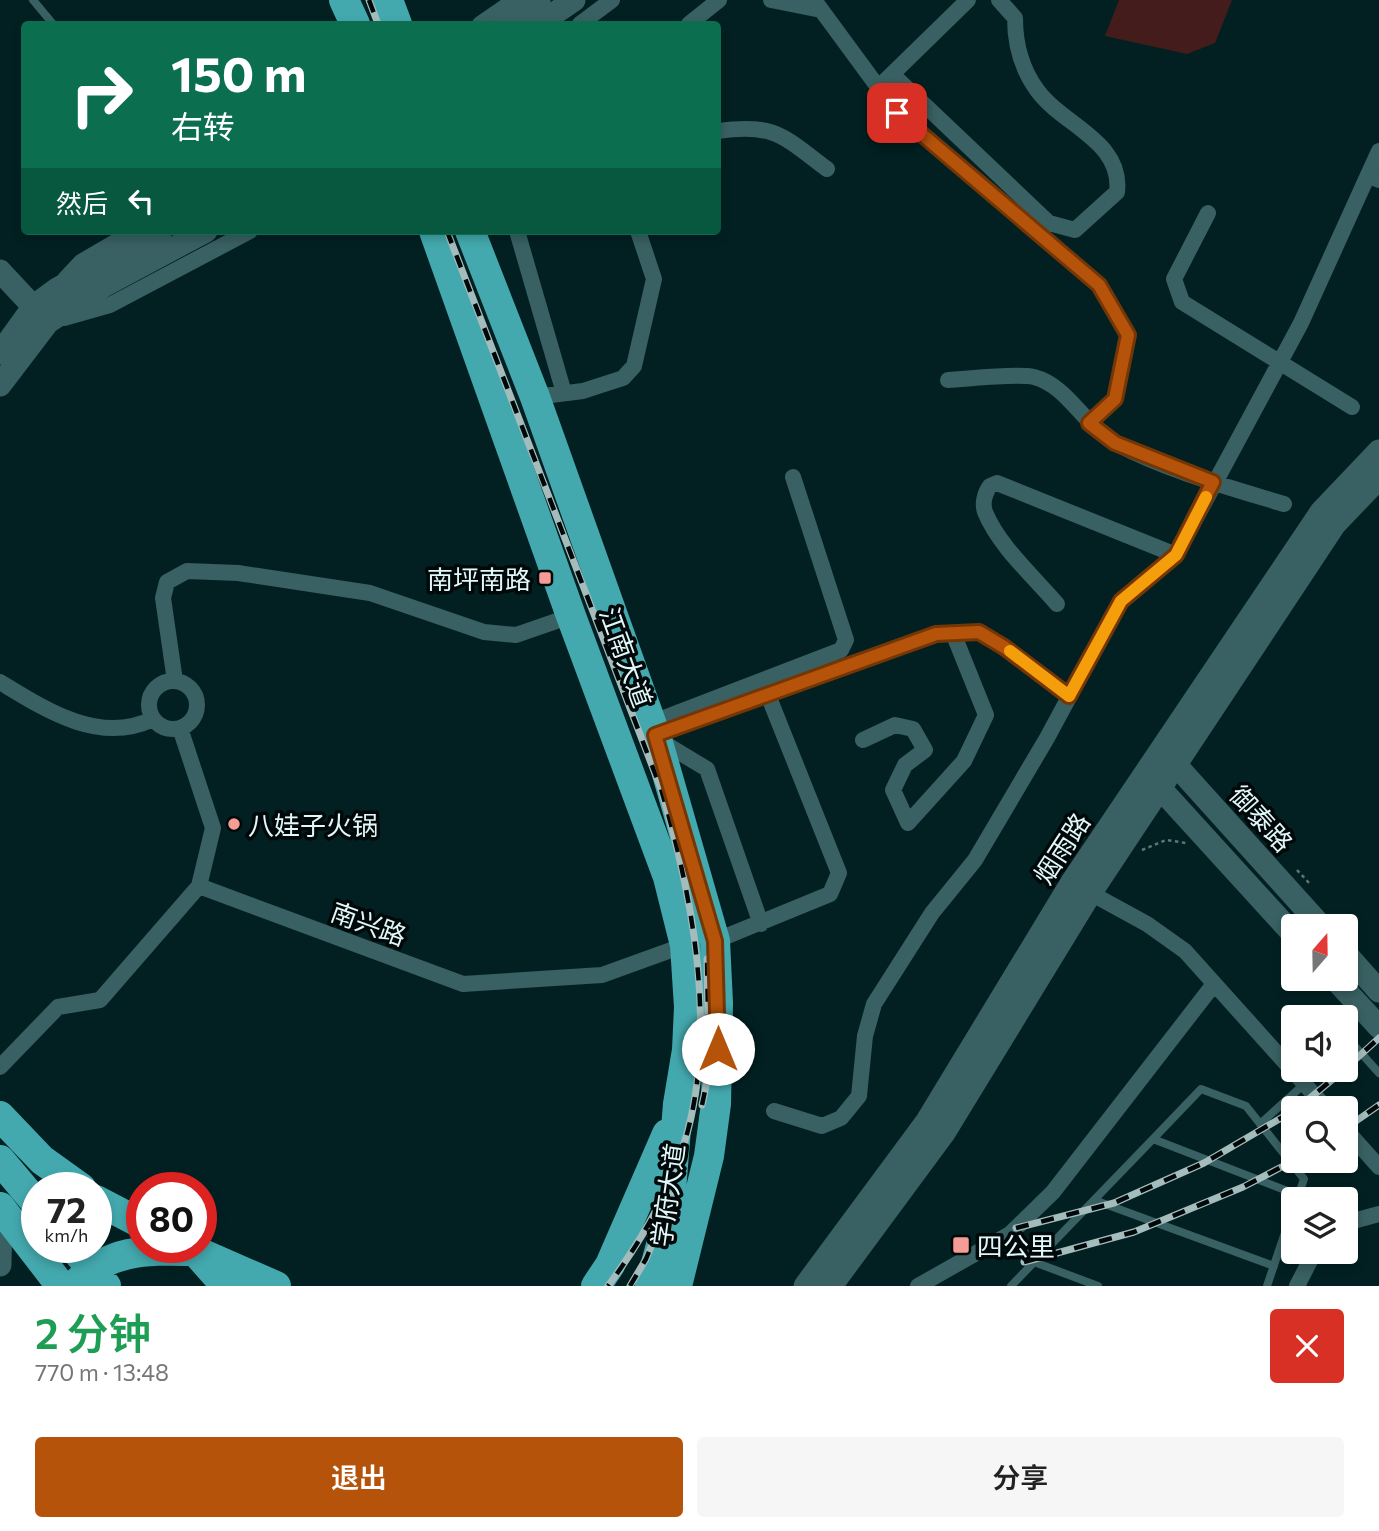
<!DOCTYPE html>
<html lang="zh">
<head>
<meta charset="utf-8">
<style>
	body { margin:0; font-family:Commissioner,"Noto Sans SC",sans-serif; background:#f6f6f6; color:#222; height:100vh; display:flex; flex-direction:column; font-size:26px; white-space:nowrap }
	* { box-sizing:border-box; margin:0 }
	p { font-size:23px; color:#767676 }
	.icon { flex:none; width:38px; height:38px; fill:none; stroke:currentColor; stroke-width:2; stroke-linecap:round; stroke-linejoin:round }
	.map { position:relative; height:1286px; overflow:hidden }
	.sheet { display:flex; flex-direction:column; background:#fff; flex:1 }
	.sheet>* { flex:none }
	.guide { position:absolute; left:21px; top:21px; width:700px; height:214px; border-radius:7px; box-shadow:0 4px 10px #0003; background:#0b6e4f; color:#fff; overflow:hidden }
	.needle { width:46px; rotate:20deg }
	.tools { position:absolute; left:1281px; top:914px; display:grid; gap:14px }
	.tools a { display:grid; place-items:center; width:77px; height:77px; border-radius:7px; background:#fff; box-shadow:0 4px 10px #0003; font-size:35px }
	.speed { position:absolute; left:21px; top:1172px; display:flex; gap:14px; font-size:35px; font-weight:700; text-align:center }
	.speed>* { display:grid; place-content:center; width:91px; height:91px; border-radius:50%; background:#fff; box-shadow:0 4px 10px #0003; line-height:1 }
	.speed small { font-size:18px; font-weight:400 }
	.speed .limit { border:10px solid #d22; background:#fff; color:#111 }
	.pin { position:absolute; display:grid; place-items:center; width:60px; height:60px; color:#fff; margin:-30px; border-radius:14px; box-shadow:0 4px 10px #0006 }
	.me { position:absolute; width:77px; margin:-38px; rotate:0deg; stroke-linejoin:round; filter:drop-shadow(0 0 5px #0008) }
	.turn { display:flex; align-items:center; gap:24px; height:147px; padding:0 35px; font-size:32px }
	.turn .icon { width:91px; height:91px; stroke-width:2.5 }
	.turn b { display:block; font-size:49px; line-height:60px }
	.then { display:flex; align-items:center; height:66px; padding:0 35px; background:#0003; gap:14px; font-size:26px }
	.round { display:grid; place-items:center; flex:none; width:74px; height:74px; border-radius:7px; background:#f6f6f6 }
	.overview { display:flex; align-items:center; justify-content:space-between; height:119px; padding:0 35px }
	h1 { font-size:42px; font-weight:600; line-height:52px; color:#1e9e55 }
	.button { display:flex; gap:14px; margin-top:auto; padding:14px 35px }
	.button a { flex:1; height:80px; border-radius:7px; background:#b45309; color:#fff; font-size:28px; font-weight:600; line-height:80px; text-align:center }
	.button a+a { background:#f6f6f6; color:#222 }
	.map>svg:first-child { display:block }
	.green { fill:#431c1b }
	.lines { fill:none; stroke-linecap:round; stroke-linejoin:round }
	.path { stroke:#5c7678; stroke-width:2.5; stroke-dasharray:3.5 3.5; stroke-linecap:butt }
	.lane { stroke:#396062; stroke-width:8 }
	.street { stroke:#396062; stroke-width:16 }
	.secondary { stroke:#396062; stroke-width:23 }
	.highway { stroke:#43a9ae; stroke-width:30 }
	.rail-casing { stroke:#a5bcbd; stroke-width:7 }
	.rail { stroke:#000809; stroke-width:4.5; stroke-dasharray:13; stroke-linecap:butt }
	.route-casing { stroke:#753606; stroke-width:18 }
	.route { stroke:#b45309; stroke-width:12 }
	.slow { stroke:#f59e0b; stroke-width:12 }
	.poi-dot { fill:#f59c96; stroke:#000809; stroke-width:2.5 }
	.labels { text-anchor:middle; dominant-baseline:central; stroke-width:7; stroke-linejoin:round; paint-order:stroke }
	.poi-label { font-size:26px; fill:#e2f7f8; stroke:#000809; text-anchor:start }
	.street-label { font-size:26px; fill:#e2f7f8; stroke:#000809 }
</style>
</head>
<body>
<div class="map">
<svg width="1379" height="1286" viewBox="0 0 1379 1286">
	<rect width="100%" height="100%" fill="#022022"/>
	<path class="green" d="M1119,0h113l-17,43 -28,11 -82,-18z"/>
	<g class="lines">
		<path class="path" d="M1142,850l24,-10 20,3
			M1297,870l14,15"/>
		<path class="lane" d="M33,0l20,24
			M1346,1047l5,-5 28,31
			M1260,1124l61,-55
			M1153,1139l48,-50 45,17 58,73 -7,20
			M1094,1200l180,66
			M1010,1234l24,28 64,24
			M1011,1286l142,-147 155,60
			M1267,1286l26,-77"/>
		<path class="street" d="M771,0l50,10
			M814,0l83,113 202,172 29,51 -13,63 -26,24
			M480,24l35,-24
			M580,24l32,-24
			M689,24l30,-24
			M892,74l157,149 26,7 42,-38c6,-51 -54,-66 -80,-102 -16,-22 -22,-46 -22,-72l-16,-18
			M885,81l83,-81
			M718,131c57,-8 65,5 109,38
			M1379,151l-11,24 11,5
			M1208,213l-34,66 8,23 170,105
			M517,231l47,162
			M65,279l16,-17 53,-31
			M64,318l46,-13 140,-74
			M948,380c20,-1 68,-7 86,-3 35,9 51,51 83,67 52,27 111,43 167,60
			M535,397l48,-6 40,-13 11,-12 20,-87 -16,-48
			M1057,604c-24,-28 -58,-58 -72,-92 -3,-9 0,-19 5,-26l7,-3 179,72
			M175,681l-12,-83 4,-16 20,-11 51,2 132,20 114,39 32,3 55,-19
			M149 705a24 24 0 1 1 48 0a24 24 0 1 1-48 0Z
			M0,682c46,28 99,63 153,37
			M651,723l190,-73 5,-10 -53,-163
			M180,728l33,100 -14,58 264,98 139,-9 83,-30
			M655,735l281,-101 43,-2 25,15 65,49
			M659,740l48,29 54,155
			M863,740l32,-15 18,4 12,21 -20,15 -12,25 15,33 56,-62 22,-46 -33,-82
			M1083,889l64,35 38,27 141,157
			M715,941l115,-47 9,-21 -71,-178
			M0,1067l58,-60 42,-7 99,-114
			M774,1111l48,15 19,-8 18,-22 6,-60 9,-32 58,-91 43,-53 72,-122 74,-137 55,-46 125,-232 67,-148
			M1346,1130l33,37
			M1346,1223l33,-9
			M918,1286l92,-52 43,-42 161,-208
			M1297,1286l18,-35"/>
		<path class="secondary" d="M502,24l37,-24
			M539,24l35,-24
			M0,271l43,46
			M0,353l34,-47 23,-17 104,-58
			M0,385l48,-63 57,-37 101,-54
			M1166,754l155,172
			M1149,776l144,158
			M1346,954l33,37
			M1334,978l45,49
			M0,1265l1,-58
			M805,1286l122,-165 145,-239 249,-370 58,-61
			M831,1286l113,-153 146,-239 245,-370 44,-46"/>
		<path class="highway" d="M344,0l11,24
			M388,0l9,24
			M434,231l137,385 97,261 17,68 4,62 -2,43 -9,54 -9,111 -19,71
			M470,231l65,166 122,342 58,202 3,62 -2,101 -7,52 -32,130
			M0,1116l42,44 39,28
			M0,1160l37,44
			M96,1200l46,24
			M0,1207l61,79
			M74,1248l32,38
			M205,1255l71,31
			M74,1286c35,-38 73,-36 121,-35l31,35
			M596,1286l14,-21 57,-131"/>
		<defs>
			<path id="rail" d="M369,0l9,24
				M447,231l214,558c31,104 55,234 27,341 -15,57 -46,110 -80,156
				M1346,1068l33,-30
				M702,1105l7,-33 -2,-113
				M1298,1108l47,-39
				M1346,1128l33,-23
				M1016,1228l98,-25 90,-40 89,-52
				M1024,1262l110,-30 109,-45 52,-27
				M630,1286l16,-27 28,-68"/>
		</defs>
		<use href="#rail" class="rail-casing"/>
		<use href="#rail" class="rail"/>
	</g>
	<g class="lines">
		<defs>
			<path id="route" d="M718,1049l-3,-108 -60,-206 281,-101 43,-2 25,15 65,49 52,-95 55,-46 37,-73 -98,-39 -26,-20 26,-24 13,-64 -29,-50 -202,-172"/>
		</defs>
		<use href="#route" class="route-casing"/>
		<use href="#route" class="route"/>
		<path class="slow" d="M1010,651l59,45 52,-95 55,-46 30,-58"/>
	</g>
	<g class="poi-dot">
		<rect x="538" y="571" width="14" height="14" rx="3.5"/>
		<circle cx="234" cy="824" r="7"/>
		<rect x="952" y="1236" width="18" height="18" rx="3.5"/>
	</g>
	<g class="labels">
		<g class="poi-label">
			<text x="531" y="578" text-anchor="end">南坪南路</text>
			<text x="248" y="824">八娃子火锅</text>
			<text x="977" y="1245">四公里</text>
		</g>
		<g class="street-label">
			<text transform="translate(627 657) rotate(70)">江南大道</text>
			<text transform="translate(1262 818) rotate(48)">御泰路</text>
			<text transform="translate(1061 848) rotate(-57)">烟雨路</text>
			<text transform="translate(369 923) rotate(20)">南兴路</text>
			<text transform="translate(667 1195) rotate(-82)">学府大道</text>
		</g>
	</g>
</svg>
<div class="tools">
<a><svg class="needle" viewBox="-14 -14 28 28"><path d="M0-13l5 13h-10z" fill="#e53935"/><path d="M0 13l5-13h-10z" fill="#767676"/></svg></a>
<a><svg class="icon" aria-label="sound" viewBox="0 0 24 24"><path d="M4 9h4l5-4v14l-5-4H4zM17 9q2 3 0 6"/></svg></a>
<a><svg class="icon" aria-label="search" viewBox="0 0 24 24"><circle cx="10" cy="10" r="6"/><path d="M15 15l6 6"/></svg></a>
<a><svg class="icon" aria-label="layers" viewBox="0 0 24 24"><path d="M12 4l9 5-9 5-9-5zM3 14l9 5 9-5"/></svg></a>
</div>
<div class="speed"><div>72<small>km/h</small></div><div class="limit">80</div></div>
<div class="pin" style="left:897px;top:113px;background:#d93025"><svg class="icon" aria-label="arrive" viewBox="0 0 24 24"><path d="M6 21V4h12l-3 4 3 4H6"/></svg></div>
<svg class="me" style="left:718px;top:1049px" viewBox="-20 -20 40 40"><circle r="19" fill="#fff"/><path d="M0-13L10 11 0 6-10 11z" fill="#b45309"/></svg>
<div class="guide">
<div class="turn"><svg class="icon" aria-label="right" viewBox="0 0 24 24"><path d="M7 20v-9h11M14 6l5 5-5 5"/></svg><div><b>150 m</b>右转</div></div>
<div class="then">然后<svg class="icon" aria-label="left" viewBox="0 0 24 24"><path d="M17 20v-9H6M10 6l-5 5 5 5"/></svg></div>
</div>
</div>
<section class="sheet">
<div class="overview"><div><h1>2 分钟</h1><p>770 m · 13:48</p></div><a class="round" style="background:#d93025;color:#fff"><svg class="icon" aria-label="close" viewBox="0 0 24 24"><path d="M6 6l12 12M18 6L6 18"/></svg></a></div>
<div class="button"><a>退出</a><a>分享</a></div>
</section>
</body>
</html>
